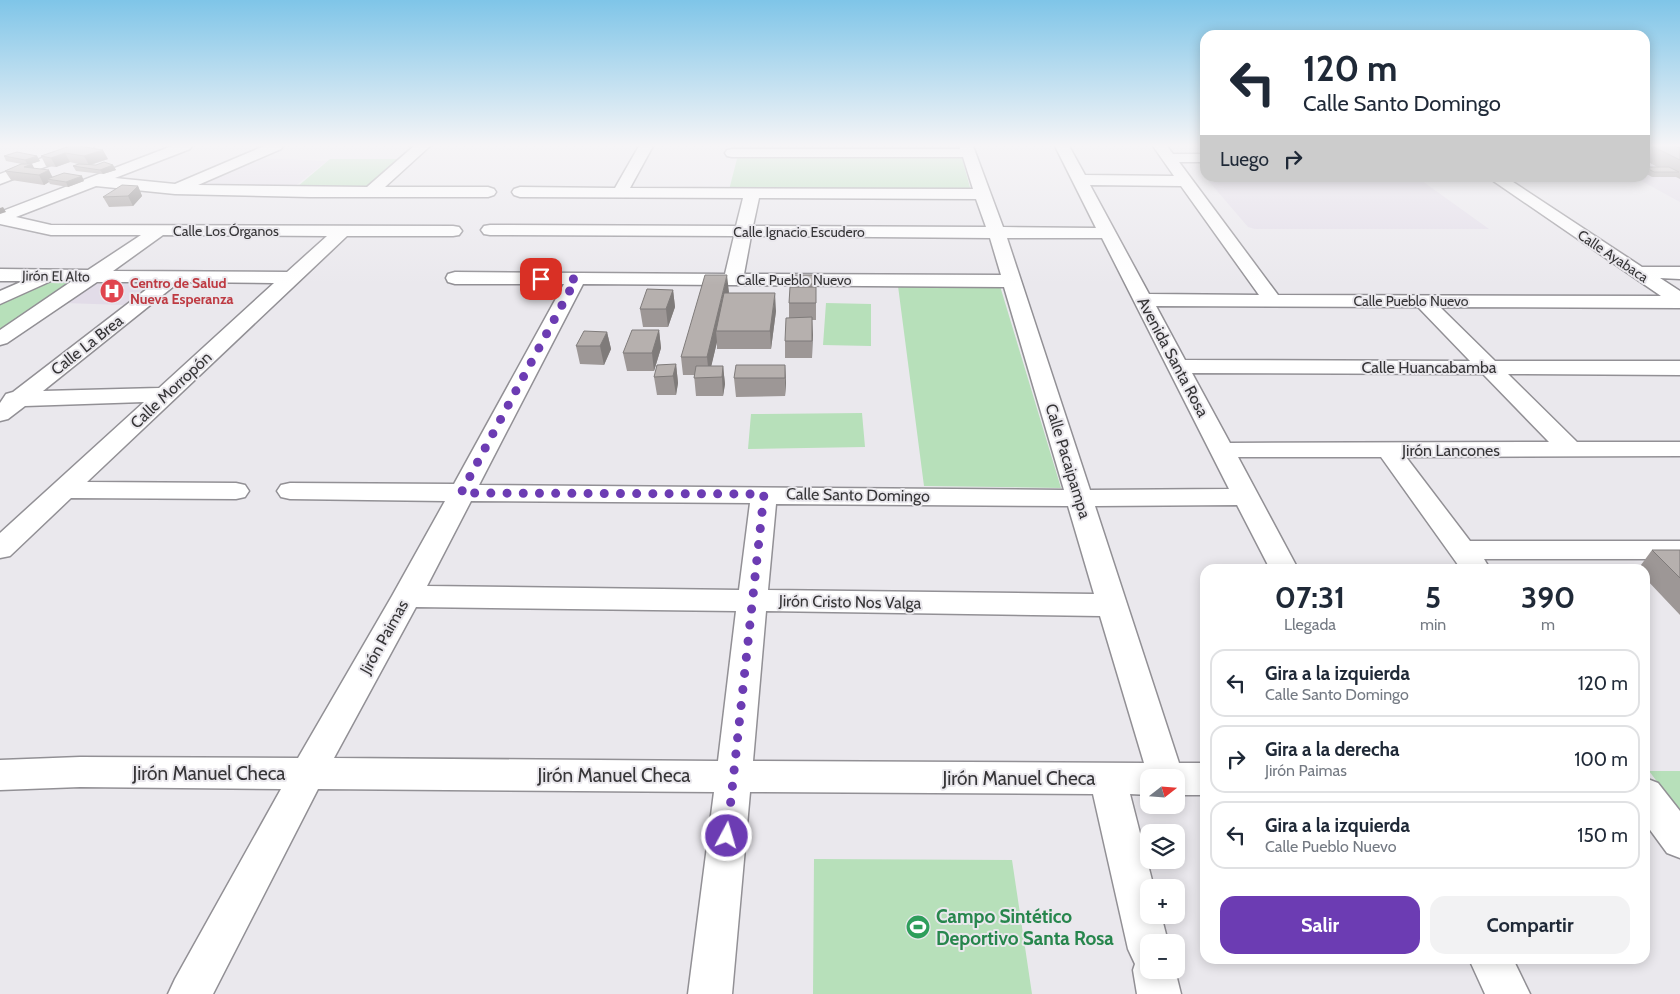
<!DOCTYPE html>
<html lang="es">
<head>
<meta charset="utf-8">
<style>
	body { margin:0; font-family:Cabin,sans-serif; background:#f2f2f3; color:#1f2937; height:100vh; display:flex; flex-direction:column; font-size:19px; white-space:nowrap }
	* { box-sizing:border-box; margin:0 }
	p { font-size:16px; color:#747a83 }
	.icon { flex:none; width:28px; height:28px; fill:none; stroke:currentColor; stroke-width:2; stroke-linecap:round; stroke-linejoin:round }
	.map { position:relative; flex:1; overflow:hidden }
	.drawer { position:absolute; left:1200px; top:564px; width:450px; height:400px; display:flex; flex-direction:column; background:#fff; border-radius:15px; box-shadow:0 2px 12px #0003 }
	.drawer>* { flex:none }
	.guide { position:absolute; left:1200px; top:30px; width:450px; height:152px; border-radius:15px; box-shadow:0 2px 12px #0003; background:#fff; color:#1f2937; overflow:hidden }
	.needle { width:32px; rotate:73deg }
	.buttons { position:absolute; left:1140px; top:769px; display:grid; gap:10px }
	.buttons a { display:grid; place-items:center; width:45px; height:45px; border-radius:10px; background:#fff; box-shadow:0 2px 12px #0003; font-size:25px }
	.pin { position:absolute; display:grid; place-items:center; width:42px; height:42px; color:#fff; margin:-21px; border-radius:10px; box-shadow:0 2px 8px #0006 }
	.me { position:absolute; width:55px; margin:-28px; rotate:6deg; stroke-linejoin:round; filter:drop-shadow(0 0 4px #0008) }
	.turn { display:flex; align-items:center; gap:18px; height:105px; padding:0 20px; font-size:22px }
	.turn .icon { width:65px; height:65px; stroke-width:2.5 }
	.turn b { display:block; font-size:35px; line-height:42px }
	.then { display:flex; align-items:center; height:48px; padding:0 20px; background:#0003; gap:10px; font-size:19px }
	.eta { display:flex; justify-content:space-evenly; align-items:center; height:85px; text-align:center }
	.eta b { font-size:30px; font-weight:700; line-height:35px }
	.primary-button { display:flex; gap:10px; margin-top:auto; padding:10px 20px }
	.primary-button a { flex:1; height:58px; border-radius:15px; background:#6c3cb3; color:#fff; font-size:20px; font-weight:700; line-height:58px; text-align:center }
	.primary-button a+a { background:#f2f2f3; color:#1f2937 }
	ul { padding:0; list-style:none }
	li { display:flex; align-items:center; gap:15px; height:68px; margin:0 10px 8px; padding:0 10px; border:2px solid #e0e1e3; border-radius:15px }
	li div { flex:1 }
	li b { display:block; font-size:19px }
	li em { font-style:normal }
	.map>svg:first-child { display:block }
	.built { fill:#e2dce8 }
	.green { fill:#b7e0ba }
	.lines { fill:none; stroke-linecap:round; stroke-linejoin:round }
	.minor-casing { stroke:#929095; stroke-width:3 }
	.minor { fill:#fff; fill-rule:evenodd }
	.wall { fill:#9d9796 }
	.shaded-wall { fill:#7f7b7a }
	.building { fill:#b6b0ae; stroke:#7f7b7a }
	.route { stroke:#6c3cb3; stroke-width:9; stroke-dasharray:0 16.2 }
	.labels { text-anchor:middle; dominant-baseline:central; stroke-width:4; stroke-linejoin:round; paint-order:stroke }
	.far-street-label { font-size:14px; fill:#363537; stroke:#eae8ed }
	.far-health-label { font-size:14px; font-weight:bold; fill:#be3a42; stroke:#eae8ed; text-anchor:start }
	.street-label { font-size:16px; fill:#363537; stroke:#eae8ed }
	.near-street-label { font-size:19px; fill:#363537; stroke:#eae8ed }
	.near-leisure-label { font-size:19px; font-weight:bold; fill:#27864d; stroke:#eae8ed; text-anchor:start }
</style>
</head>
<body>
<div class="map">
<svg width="1680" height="994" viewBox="0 0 1680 994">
	<rect width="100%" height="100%" fill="#eae8ed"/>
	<path class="built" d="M1645,146h35v56l-44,-24h9z
		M255,158l72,3 -33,26 -103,-1z
		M1206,178h212l71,51h-234l-7,-2z
		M93,284h57l-18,14 3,1 -11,6 -60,-2z"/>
	<path class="green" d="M738,155h223l10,36 -242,-1z
		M330,159h74l-33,28h-74z
		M39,282l40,1 -79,51v-34z
		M898,286h102l61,202 -137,-2z
		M826,303l45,1v42l-48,-1z
		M862,413l3,34 -117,2 3,-35z
		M1649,771h31v41z
		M814,859l198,1 20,134h-219z"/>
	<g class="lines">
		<defs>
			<path id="minor" d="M74,146h20l-2,3 -92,35v-10z
				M172,146h20l-2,3 -75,29 60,6 89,-38h19l-2,3 -83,36 169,2 47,-41h16l-45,41h103l6,2 2,3 -2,3 -6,2h-178l-135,-3 -79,-8 -80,31 35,8 402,1 6,1 3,4 -3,4 -6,1h-106l-260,246 149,1 9,2 4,6 -4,6 -9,2 -165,-1 -61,58 -10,2v-25l144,-131 -119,4 -17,13 -8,2v-18l6,-9 7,-2 143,-110h-59l-90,61 -7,2v-15l72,-49h-21l-51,23v-13l23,-10h-23v-12l88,1 53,-35h-90l-51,-11v-12zM163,235l164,1 -40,36 -174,-1zM179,282l95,1 -115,105 -116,3z
				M639,146h14l-23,42 343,1 -10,-32h-231l-5,-1 -2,-3 2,-3 5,-1h228l-1,-3h14l30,81 93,1 -41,-82h14l16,29 89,1 -21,-30h14l6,8h32v8h-26l99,133 383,1 -172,-118h18l135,89h38v12l-20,-1 20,13v17l-240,-1 55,54h185v14l-172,-1 69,68h103v14l-274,1 64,84h210v18h-196l6,10h-29l-80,-112h-143l60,112h-28l-33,-64 -142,1 84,257h26v32h-29v-17h-27v17l-19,-1 24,94h-5v27h12l7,27h-19v28h26l6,24h-44l-4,-24 2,-6 -7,-15 -35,-155 -343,-2 -18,202h-44l26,-202 -396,-3 -105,205h-45l7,-15 106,-190 -201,-2 -80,3v-30l80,-3 218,1 94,-162 53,-95 -155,-2 -9,-2 -4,-6 4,-6 9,-2 164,1 110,-200h-109l-7,-2 -2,-4 2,-4 7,-2 270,2 9,-38 -244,-1 -6,-1 -3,-4 3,-4 6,-1 246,1 7,-28 -223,-1 -6,-2 -2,-3 2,-3 6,-2 95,1zM1090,185l91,1 78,109 -110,-1zM759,198l217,1 10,28 -233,-1zM751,236l239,2 11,37 -257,-1zM1007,238h95l127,251 -139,1zM583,284l421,3 60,203 -585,-5zM1156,306l262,1 52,54 -285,-1zM1192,373l291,1 66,68 -319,1zM471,501l279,2 -11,87 -312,-4zM776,504l292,2 26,88 -326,-4zM416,607l320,4 -18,150 -384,-3zM766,611l334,5 44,147 -391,-2z
				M1645,778l13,5 22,28v47l-13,-5 -22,-30z
				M1469,959h44l17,35h-45z"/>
		</defs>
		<use href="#minor" class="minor-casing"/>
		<use href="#minor" class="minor"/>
	</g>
	<path class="wall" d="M70,146l38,13 -17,6h22l3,5 -13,4 -27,-3 -3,-5 5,-2 -8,-2 -14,5 -10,-1 -5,-10z
		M1645,146h30l5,2v31l-4,-2h-24l-7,-4v-6h12l-12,-7z
		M4,156h33l3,5 -10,3h2l2,4 19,9 31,4 -16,6 -18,-3 -1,-2 -5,3 -33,-5 -6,-9 17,-7 -16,-3z
		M138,186l4,10 -9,10 -24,1 -6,-10z
		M814,275v12h2v33h-4v38h-27v-17l4,-23v-15l2,-19z
		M673,290l2,17 -7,20h-25l-3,-18z
		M729,292l-1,1 48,18 -5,38h-54v-7l-6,24h12l2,18 -2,12h-27l-2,-21h-11l-2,-18z
		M659,330l2,18 -7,23h-27l-4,-18z
		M607,332l4,17 -7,16 -24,-1 -4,-18z
		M676,364l2,19 -2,12h-19l-3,-18z
		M785,365l1,18 -1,13 -49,1 -2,-19z
		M1652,550h28v65l-35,-37v-9h-7z"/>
	<path class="shaded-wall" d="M103,150l5,9 -19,6 -5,-9z
		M65,153l5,9 -14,5 -5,-9z
		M37,156l3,5 -12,4 -3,-5z
		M32,164l5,10 -13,-7z
		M113,165l3,5 -13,4 -3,-4z
		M49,170l5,10 -7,-1 2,3 -5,3 -5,-10z
		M82,176l2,5 -16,6 -2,-5z
		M138,186l4,10 -9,10 -5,-10z
		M3,207l3,5 -6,2v-6z
		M727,275l2,17 -10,39h-3l1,11 -8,34 -2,-19z
		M673,290l2,17 -7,20 -2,-18z
		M775,293l1,18 -5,38 -1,-18z
		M812,317l1,18 -1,23z
		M659,330l2,18 -7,23 -2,-18z
		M607,332l4,17 -7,16 -4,-19z
		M676,364l2,19 -2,12 -3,-19z
		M785,365l1,18 -1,13z
		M723,366l2,18 -2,12 -1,-19z"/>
	<path class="building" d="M70,146h9l24,4 -19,6 -19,-3 -14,5 -10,-2z
		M1652,146h23l5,2v12z
		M17,152l20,4 -12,4 -21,-4z
		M104,162l9,3 -13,5 -27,-4 6,-2 17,1z
		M21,164h11l-8,3 25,3 -10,5 -34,-4z
		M1645,167h24l10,5h-25z
		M64,173l18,3 -16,6 -19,-3z
		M122,185l16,1 -10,10 -25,1z
		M705,275h22l-20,82h-26z
		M792,275h22v9h-23z
		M790,287h26v16h-27z
		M647,289l26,1 -7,19h-26z
		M724,293h51l-5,38h-54z
		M812,317v24h-27l1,-23z
		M632,330h27l-7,23h-29z
		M584,331l23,1 -7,14h-24z
		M676,364l-3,12 -19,1 3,-12z
		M736,365h49v13h-51z
		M696,366h27l-1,11 -28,1z
		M1652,550h28v28z"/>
	<linearGradient id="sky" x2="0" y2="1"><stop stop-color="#7fc5e8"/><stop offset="0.51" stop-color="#f6f5f7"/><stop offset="1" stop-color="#f6f5f7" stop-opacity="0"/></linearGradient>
	<rect width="1680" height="285" fill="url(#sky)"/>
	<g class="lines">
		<path class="route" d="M541,279h35l-115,214 303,1 -37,342"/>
	</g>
	<defs>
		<symbol id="hospital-disc" viewBox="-11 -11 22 22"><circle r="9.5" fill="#e0444e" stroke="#eae8ed"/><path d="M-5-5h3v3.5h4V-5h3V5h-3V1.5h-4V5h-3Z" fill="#fff"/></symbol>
		<symbol id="stadium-disc" viewBox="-11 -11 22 22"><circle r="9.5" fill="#2e9e5b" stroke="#eae8ed"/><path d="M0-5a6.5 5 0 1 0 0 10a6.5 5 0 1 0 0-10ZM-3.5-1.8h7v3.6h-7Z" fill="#fff"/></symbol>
	</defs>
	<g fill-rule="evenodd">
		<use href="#hospital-disc" x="98" y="277" width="28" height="28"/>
		<use href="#stadium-disc" x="904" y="913" width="28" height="28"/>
	</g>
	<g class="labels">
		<g class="far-street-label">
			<text x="226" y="231">Calle Los Órganos</text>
			<text x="799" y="232">Calle Ignacio Escudero</text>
			<text transform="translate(1613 256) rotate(34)">Calle Ayabaca</text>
			<text transform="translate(56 276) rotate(1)">Jirón El Alto</text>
			<text x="794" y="280">Calle Pueblo Nuevo</text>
			<text x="1411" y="301">Calle Pueblo Nuevo</text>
		</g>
		<g class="far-health-label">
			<text x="130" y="283">Centro de Salud<tspan x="130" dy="16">Nueva Esperanza</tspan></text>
		</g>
		<g class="street-label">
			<text transform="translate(87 345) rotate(-38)">Calle La Brea</text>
			<text transform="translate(1173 357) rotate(62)">Avenida Santa Rosa</text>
			<text x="1429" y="367">Calle Huancabamba</text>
			<text transform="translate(171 390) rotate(-43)">Calle Morropón</text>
			<text x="1451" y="450">Jirón Lancones</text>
			<text transform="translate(1068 461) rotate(73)">Calle Pacaipampa</text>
			<text transform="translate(858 495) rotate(1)">Calle Santo Domingo</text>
			<text transform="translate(850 602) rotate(1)">Jirón Cristo Nos Valga</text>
			<text transform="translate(384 637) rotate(-61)">Jirón Paimas</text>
		</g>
		<g class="near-street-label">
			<text x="209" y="773">Jirón Manuel Checa</text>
			<text x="614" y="775">Jirón Manuel Checa</text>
			<text x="1019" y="778">Jirón Manuel Checa</text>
		</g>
		<g class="near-leisure-label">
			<text x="936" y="916">Campo Sintético<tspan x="936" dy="22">Deportivo Santa Rosa</tspan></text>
		</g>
	</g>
</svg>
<div class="buttons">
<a><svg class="needle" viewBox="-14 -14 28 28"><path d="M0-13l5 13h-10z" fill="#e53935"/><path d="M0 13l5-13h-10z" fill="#747a83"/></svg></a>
<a><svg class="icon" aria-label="layers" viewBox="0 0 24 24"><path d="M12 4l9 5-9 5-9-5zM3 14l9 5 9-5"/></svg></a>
<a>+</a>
<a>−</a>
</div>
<div class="pin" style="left:541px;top:279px;background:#d93025"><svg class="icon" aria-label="arrive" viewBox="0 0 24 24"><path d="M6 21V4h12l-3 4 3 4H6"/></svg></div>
<svg class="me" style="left:727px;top:836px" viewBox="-20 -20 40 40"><circle r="17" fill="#6c3cb3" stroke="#fff" stroke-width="3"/><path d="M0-11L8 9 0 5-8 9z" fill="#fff"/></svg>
<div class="guide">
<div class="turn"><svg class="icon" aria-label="left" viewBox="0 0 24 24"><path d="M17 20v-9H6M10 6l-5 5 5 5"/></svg><div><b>120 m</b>Calle Santo Domingo</div></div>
<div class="then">Luego<svg class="icon" aria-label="right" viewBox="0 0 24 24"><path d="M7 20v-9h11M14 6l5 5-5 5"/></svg></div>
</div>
<section class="drawer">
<div class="eta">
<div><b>07:31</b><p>Llegada</p></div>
<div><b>5</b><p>min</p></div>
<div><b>390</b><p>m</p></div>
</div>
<ul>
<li><svg class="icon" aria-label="left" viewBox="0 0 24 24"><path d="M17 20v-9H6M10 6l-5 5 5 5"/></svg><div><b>Gira a la izquierda</b><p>Calle Santo Domingo</p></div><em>120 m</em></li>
<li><svg class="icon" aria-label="right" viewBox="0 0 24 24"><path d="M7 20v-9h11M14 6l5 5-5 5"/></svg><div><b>Gira a la derecha</b><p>Jirón Paimas</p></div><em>100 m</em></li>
<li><svg class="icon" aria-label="left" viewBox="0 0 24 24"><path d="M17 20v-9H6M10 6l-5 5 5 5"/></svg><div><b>Gira a la izquierda</b><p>Calle Pueblo Nuevo</p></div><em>150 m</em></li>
</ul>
<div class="primary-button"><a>Salir</a><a>Compartir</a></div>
</section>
</div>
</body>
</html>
